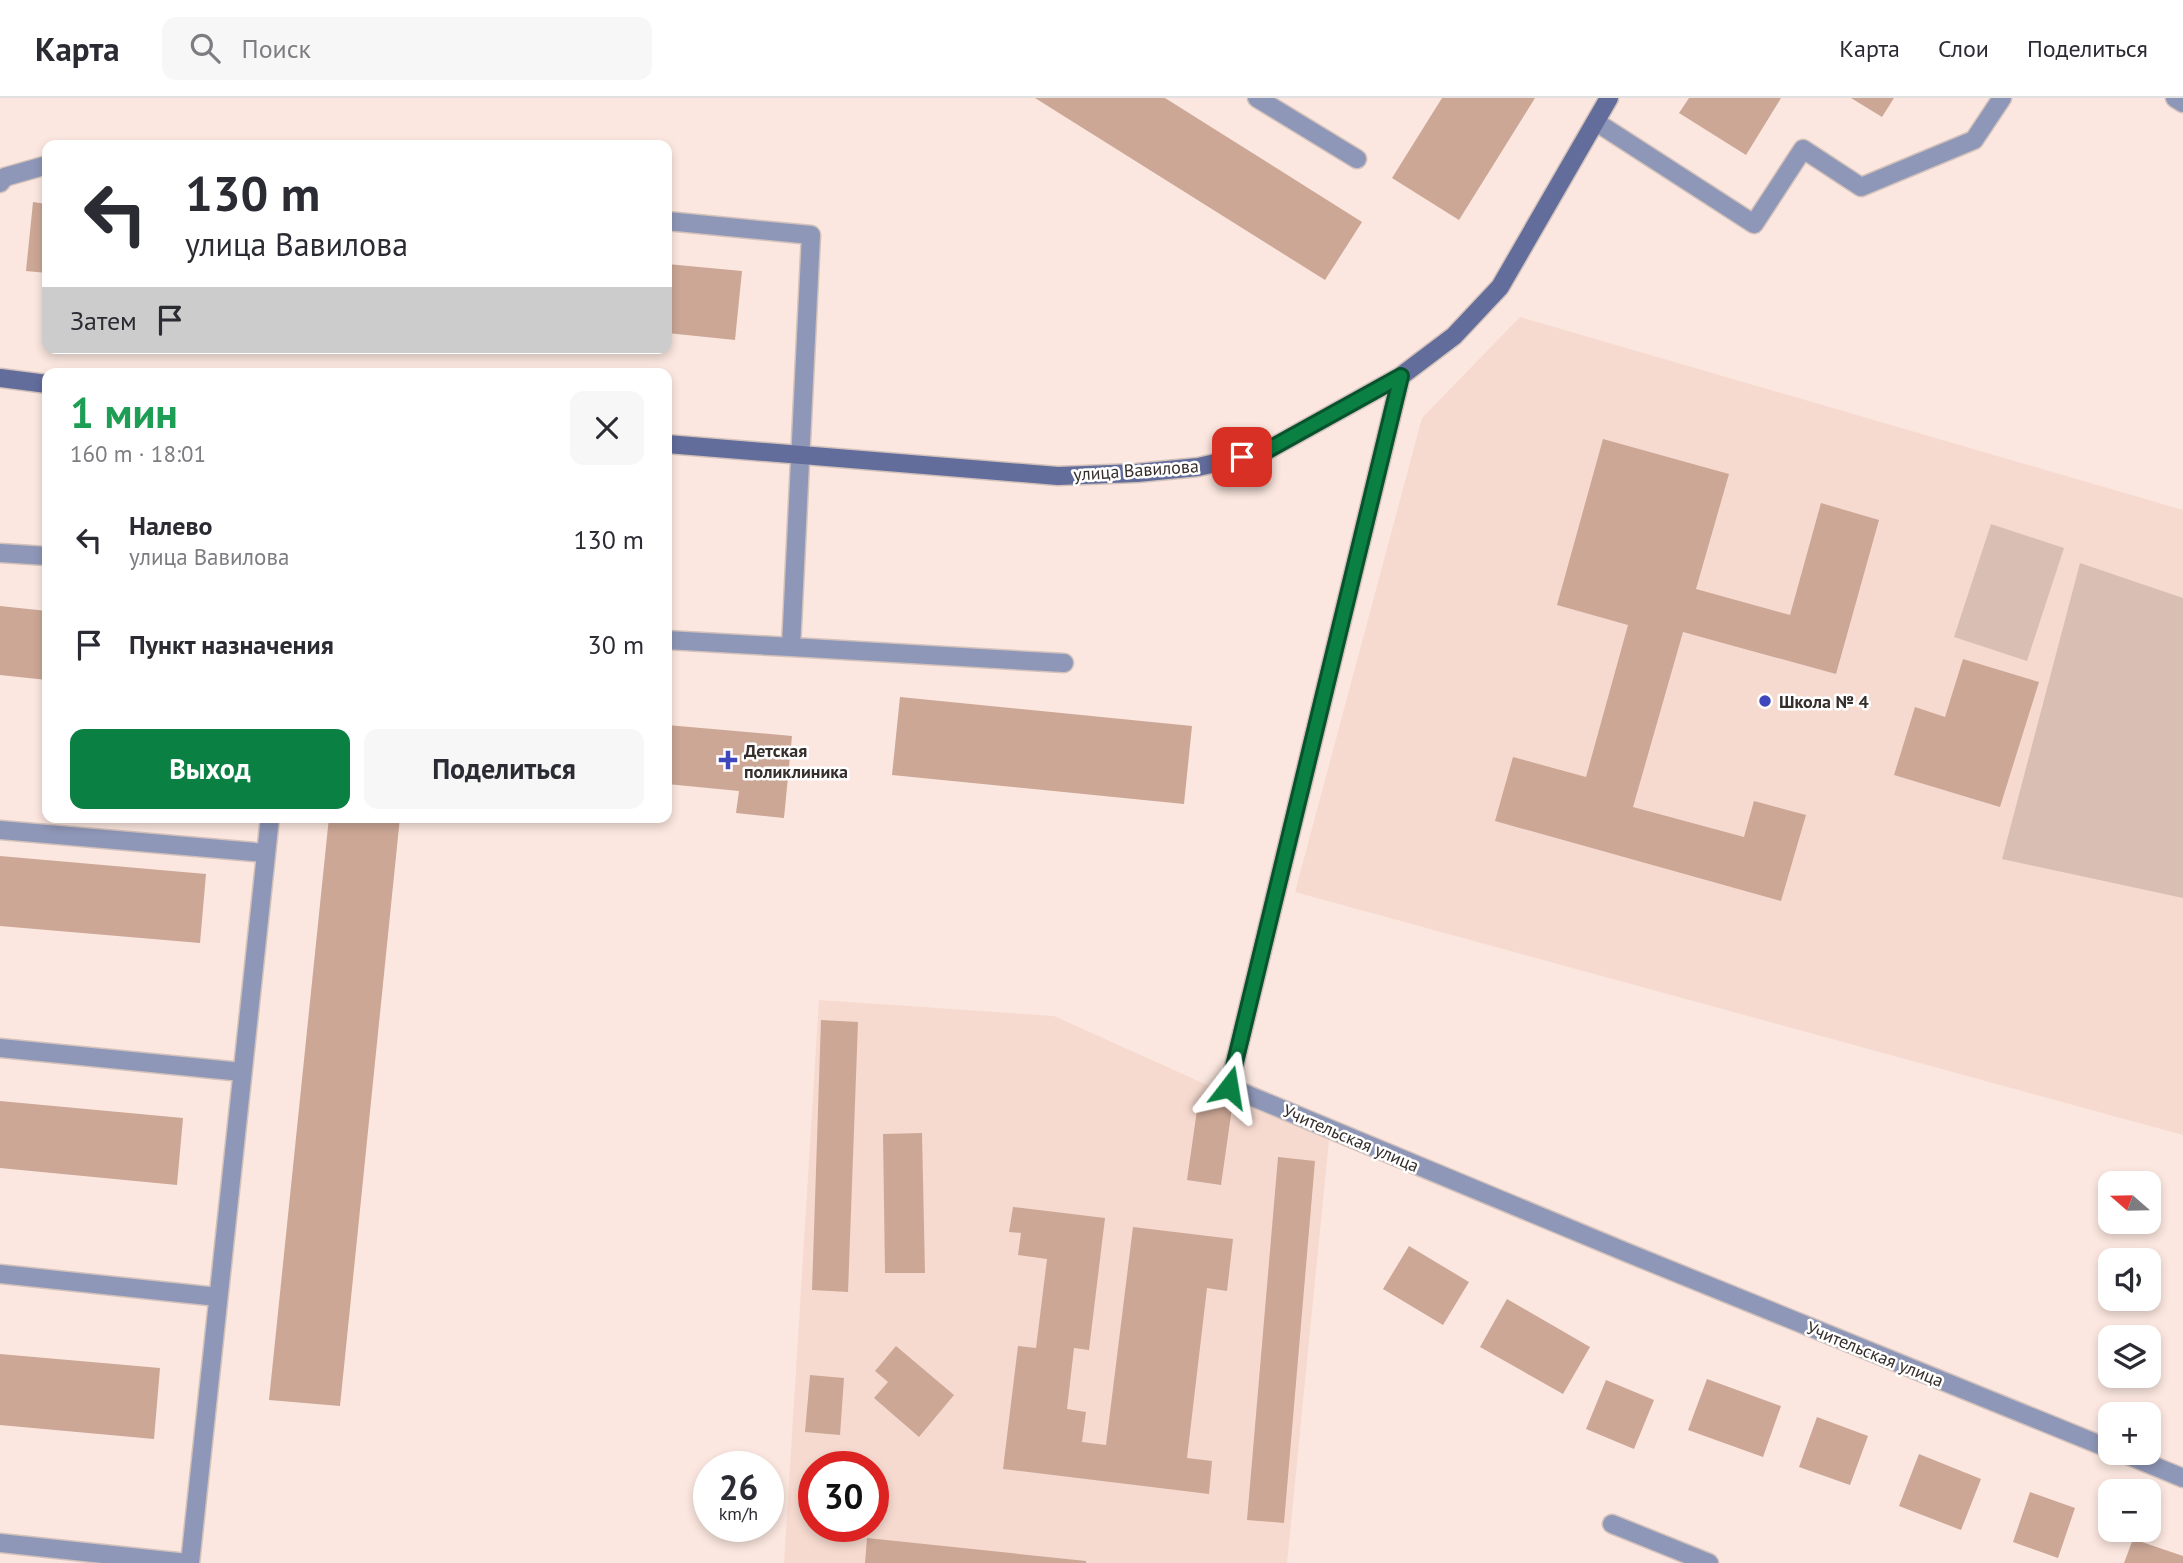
<!DOCTYPE html>
<html lang="ru">
<head>
<meta charset="utf-8">
<style>
	body { margin:0; font-family:"PT Sans",sans-serif; background:#f7f7f7; color:#2b2b33; height:100vh; display:flex; flex-direction:column; font-size:26px; white-space:nowrap }
	* { box-sizing:border-box; margin:0 }
	p { font-size:23px; color:#7c7c81 }
	.icon { flex:none; width:38px; height:38px; fill:none; stroke:currentColor; stroke-width:2; stroke-linecap:round; stroke-linejoin:round }
	.map { position:relative; flex:1; overflow:hidden }
	.side { position:absolute; left:42px; top:270px; width:630px; height:455px; display:flex; flex-direction:column; background:#fff; border-radius:14px; box-shadow:0 4px 10px #0003 }
	.side>* { flex:none }
	.hud { position:absolute; left:42px; top:42px; width:630px; height:214px; border-radius:14px; box-shadow:0 4px 10px #0003; background:#fff; color:#2b2b33; overflow:hidden }
	.needle { width:46px; rotate:290deg }
	.buttons { position:absolute; left:2098px; top:1073px; display:grid; gap:14px }
	.buttons a { display:grid; place-items:center; width:63px; height:63px; border-radius:14px; background:#fff; box-shadow:0 4px 10px #0003; font-size:35px }
	.speed { position:absolute; left:693px; top:1353px; display:flex; gap:14px; font-size:35px; font-weight:700; text-align:center }
	.speed>* { display:grid; place-content:center; width:91px; height:91px; border-radius:50%; background:#fff; box-shadow:0 4px 10px #0003; line-height:1 }
	.speed small { font-size:18px; font-weight:400 }
	.speed .limit { border:10px solid #d22; background:#fff; color:#111 }
	.pin { position:absolute; display:grid; place-items:center; width:60px; height:60px; color:#fff; margin:-30px; border-radius:14px; box-shadow:0 4px 10px #0006 }
	.me { position:absolute; width:77px; margin:-38px; rotate:14deg; stroke-linejoin:round; filter:drop-shadow(0 0 5px #0008) }
	.turn { display:flex; align-items:center; gap:24px; height:147px; padding:0 28px; font-size:32px }
	.turn .icon { width:91px; height:91px; stroke-width:2.5 }
	.turn b { display:block; font-size:49px; line-height:60px }
	.then { display:flex; align-items:center; height:66px; padding:0 28px; background:#0003; gap:14px; font-size:26px }
	.round { display:grid; place-items:center; flex:none; width:74px; height:74px; border-radius:14px; background:#f7f7f7 }
	.head { display:flex; align-items:center; justify-content:space-between; height:119px; padding:0 28px }
	h1 { font-size:42px; font-weight:700; line-height:52px; color:#1e9e55 }
	.primary-button { display:flex; gap:14px; margin-top:auto; padding:14px 28px }
	.primary-button a { flex:1; height:80px; border-radius:14px; background:#0b8043; color:#fff; font-size:28px; font-weight:700; line-height:80px; text-align:center }
	.primary-button a+a { background:#f7f7f7; color:#2b2b33 }
	ul { padding:0; list-style:none }
	li { display:flex; align-items:center; gap:21px; height:105px; padding:0 28px }
	li div { flex:1 }
	li b { display:block; font-size:26px }
	li em { font-style:normal }
	header { display:flex; align-items:center; gap:42px; box-sizing:border-box; height:98px; padding:0 35px; background:#fff; border-bottom:2px solid #e1e1e2 }
	header strong { font-size:33px }
	nav { display:flex; gap:38px; margin-inline-start:auto; font-size:24px }
	.search { width:490px; height:63px; background:#f7f7f7; display:flex; align-items:center; gap:18px; box-sizing:border-box; padding:0 24px; border-radius:14px; color:#7c7c81; font-size:26px }
	.map>svg:first-child { display:block }
	.built { fill:#f6dacf; fill-rule:evenodd }
	.green { fill:#d9bfb3 }
	.building { fill:#cca796 }
	.lines { fill:none; stroke-linecap:round; stroke-linejoin:round }
	.lane-casing { stroke:#d3c2bb; stroke-width:21 }
	.street-casing { stroke:#d3c2bb; stroke-width:21 }
	.secondary-casing { stroke:#d3c2bb; stroke-width:21 }
	.lane { stroke:#8f97b8; stroke-width:18 }
	.street { stroke:#8f97b8; stroke-width:18 }
	.secondary { stroke:#636d9c; stroke-width:18 }
	.route-casing { stroke:#07532c; stroke-width:18 }
	.route { stroke:#0b8043; stroke-width:12 }
	.poi-dot { fill:#4046bb; stroke:#fff; stroke-width:2.5 }
	.labels { text-anchor:middle; dominant-baseline:central; stroke-width:5; stroke-linejoin:round; paint-order:stroke }
	.street-label { font-size:18px; fill:#352e2b; stroke:#fff }
	.poi-label { font-size:18px; font-weight:bold; fill:#352e2b; stroke:#fff; text-anchor:start }
</style>
</head>
<body>
<header>
<strong>Карта</strong>
<div class="search"><svg class="icon" aria-label="search" viewBox="0 0 24 24"><circle cx="10" cy="10" r="6"/><path d="M15 15l6 6"/></svg>Поиск</div>
<nav><a>Карта</a><a>Слои</a><a>Поделиться</a></nav>
</header>
<div class="map">
<svg width="2183" height="1465" viewBox="0 0 2183 1465">
	<rect width="100%" height="100%" fill="#fbe7df"/>
	<path class="built" d="M1520,219l663,193v625l-888,-243 127,-474z
		M819,902l235,16 275,124 -42,423h-503zM814,1368h59v60h-59z"/>
	<path class="green" d="M1991,426l73,24 -37,113 -73,-24z
		M2080,465l103,35v300l-181,-39z"/>
	<path class="building" d="M1035,0h130l197,124 -37,58z
		M1442,0h93l-76,122 -67,-42z
		M1689,0h92l-35,57 -67,-42z
		M1851,0h43l-12,19z
		M33,104l14,2v69l-21,-2z
		M667,166l75,7 -7,69 -68,-7z
		M1603,341l126,35 -33,115 94,26 31,-112 58,17 -43,154 -153,-42 -50,175 111,30 10,-36 52,14 -25,86 -286,-80 18,-64 73,20 42,-152 -71,-20z
		M0,508l47,5v69l-47,-5z
		M1963,561l76,23 -39,125 -106,-32 21,-68 30,10z
		M900,599l292,29 -8,78 -292,-29z
		M667,627l125,11 -8,82 -48,-5 3,-22 -72,-7z
		M329,719h71l-60,589 -71,-6z
		M0,758l206,18 -6,69 -200,-17z
		M821,922l37,2 -10,270 -36,-2z
		M0,1003l183,17 -6,67 -177,-17z
		M1198,1005l34,5 -11,77 -34,-5z
		M922,1035l3,140h-40l-2,-139z
		M1278,1059l37,4 -31,362 -37,-3z
		M1013,1109l92,11 -16,132 -15,-2 -7,61 19,3 -4,30 24,3 27,-218 100,12 -6,52 -20,-3 -20,170 25,3 -3,33 -206,-25 15,-123 18,2 11,-89 -29,-4 3,-22 -12,-1z
		M1409,1148l60,36 -26,43 -60,-36z
		M1507,1201l83,48 -27,47 -83,-47z
		M896,1248l58,49 -35,42 -45,-39 14,-16 -13,-11z
		M0,1256l160,14 -6,71 -154,-14z
		M810,1277l34,3 -4,57 -35,-3z
		M1707,1281l74,27 -18,51 -75,-27z
		M1606,1282l48,20 -20,49 -48,-20z
		M1817,1319l51,19 -18,49 -51,-18z
		M1919,1356l62,25 -20,51 -62,-24z
		M2030,1394l45,16 -17,50 -45,-16z
		M867,1440l219,23v2h-221z
		M2133,1441l50,17v7h-59z"/>
	<g class="lines">
		<defs>
			<path id="lane" d="M1257,0l100,61
				M1596,24l158,102 49,-75 58,38 113,-47 28,-42
				M0,85l5,-6 42,-12
				M667,123l144,14 -20,412 -124,-7
				M0,455l47,3
				M791,549l273,16
				M0,732l266,23
				M0,950l242,24
				M0,1176l218,23
				M0,1445l187,20
				M190,1465l80,-746"/>
			<path id="street" d="M2175,0l8,5
				M1401,278l-172,711 399,166 482,196
				M2120,1354l63,26
				M1612,1426l97,39"/>
			<path id="secondary" d="M0,280l47,6
				M667,346l391,32 79,-3 61,-6 66,-15 137,-76 53,-40 46,-49 109,-189"/>
		</defs>
		<use href="#lane" class="lane-casing"/>
		<use href="#street" class="street-casing"/>
		<use href="#secondary" class="secondary-casing"/>
		<use href="#lane" class="lane"/>
		<use href="#street" class="street"/>
		<use href="#secondary" class="secondary"/>
	</g>
	<g class="lines">
		<defs>
			<path id="route" d="M1229,989l172,-711 -137,76 -22,5"/>
		</defs>
		<use href="#route" class="route-casing"/>
		<use href="#route" class="route"/>
	</g>
	<g class="poi-dot">
		<circle cx="1765" cy="603" r="7"/>
		<path d="M724.5 651.5h7v7h7v7h-7v7h-7v-7h-7v-7h7z"/>
	</g>
	<g class="labels">
		<g class="street-label">
			<text transform="translate(1136 372) rotate(-4)">улица Вавилова</text>
			<text transform="translate(1351 1040) rotate(23)">Учительская улица</text>
			<text transform="translate(1875 1256) rotate(22)">Учительская улица</text>
		</g>
		<g class="poi-label">
			<text x="1779" y="603">Школа № 4</text>
			<text x="744" y="652">Детская<tspan x="744" dy="21">поликлиника</tspan></text>
		</g>
	</g>
</svg>
<div class="buttons">
<a><svg class="needle" viewBox="-14 -14 28 28"><path d="M0-13l5 13h-10z" fill="#e53935"/><path d="M0 13l5-13h-10z" fill="#7c7c81"/></svg></a>
<a><svg class="icon" aria-label="sound" viewBox="0 0 24 24"><path d="M4 9h4l5-4v14l-5-4H4zM17 9q2 3 0 6"/></svg></a>
<a><svg class="icon" aria-label="layers" viewBox="0 0 24 24"><path d="M12 4l9 5-9 5-9-5zM3 14l9 5 9-5"/></svg></a>
<a>+</a>
<a>−</a>
</div>
<div class="speed"><div>26<small>km/h</small></div><div class="limit">30</div></div>
<div class="pin" style="left:1242px;top:359px;background:#d93025"><svg class="icon" aria-label="arrive" viewBox="0 0 24 24"><path d="M6 21V4h12l-3 4 3 4H6"/></svg></div>
<svg class="me" style="left:1229px;top:989px" viewBox="-20 -20 40 40"><path d="M0-17L14 15 0 8-14 15z" fill="#0b8043" stroke="#fff" stroke-width="4"/></svg>
<div class="hud">
<div class="turn"><svg class="icon" aria-label="left" viewBox="0 0 24 24"><path d="M17 20v-9H6M10 6l-5 5 5 5"/></svg><div><b>130 m</b>улица Вавилова</div></div>
<div class="then">Затем<svg class="icon" aria-label="arrive" viewBox="0 0 24 24"><path d="M6 21V4h12l-3 4 3 4H6"/></svg></div>
</div>
<section class="side">
<div class="head"><div><h1>1 мин</h1><p>160 m · 18:01</p></div><a class="round"><svg class="icon" aria-label="close" viewBox="0 0 24 24"><path d="M6 6l12 12M18 6L6 18"/></svg></a></div>
<ul>
<li><svg class="icon" aria-label="left" viewBox="0 0 24 24"><path d="M17 20v-9H6M10 6l-5 5 5 5"/></svg><div><b>Налево</b><p>улица Вавилова</p></div><em>130 m</em></li>
<li><svg class="icon" aria-label="arrive" viewBox="0 0 24 24"><path d="M6 21V4h12l-3 4 3 4H6"/></svg><div><b>Пункт назначения</b></div><em>30 m</em></li>
</ul>
<div class="primary-button"><a>Выход</a><a>Поделиться</a></div>
</section>
</div>
</body>
</html>
